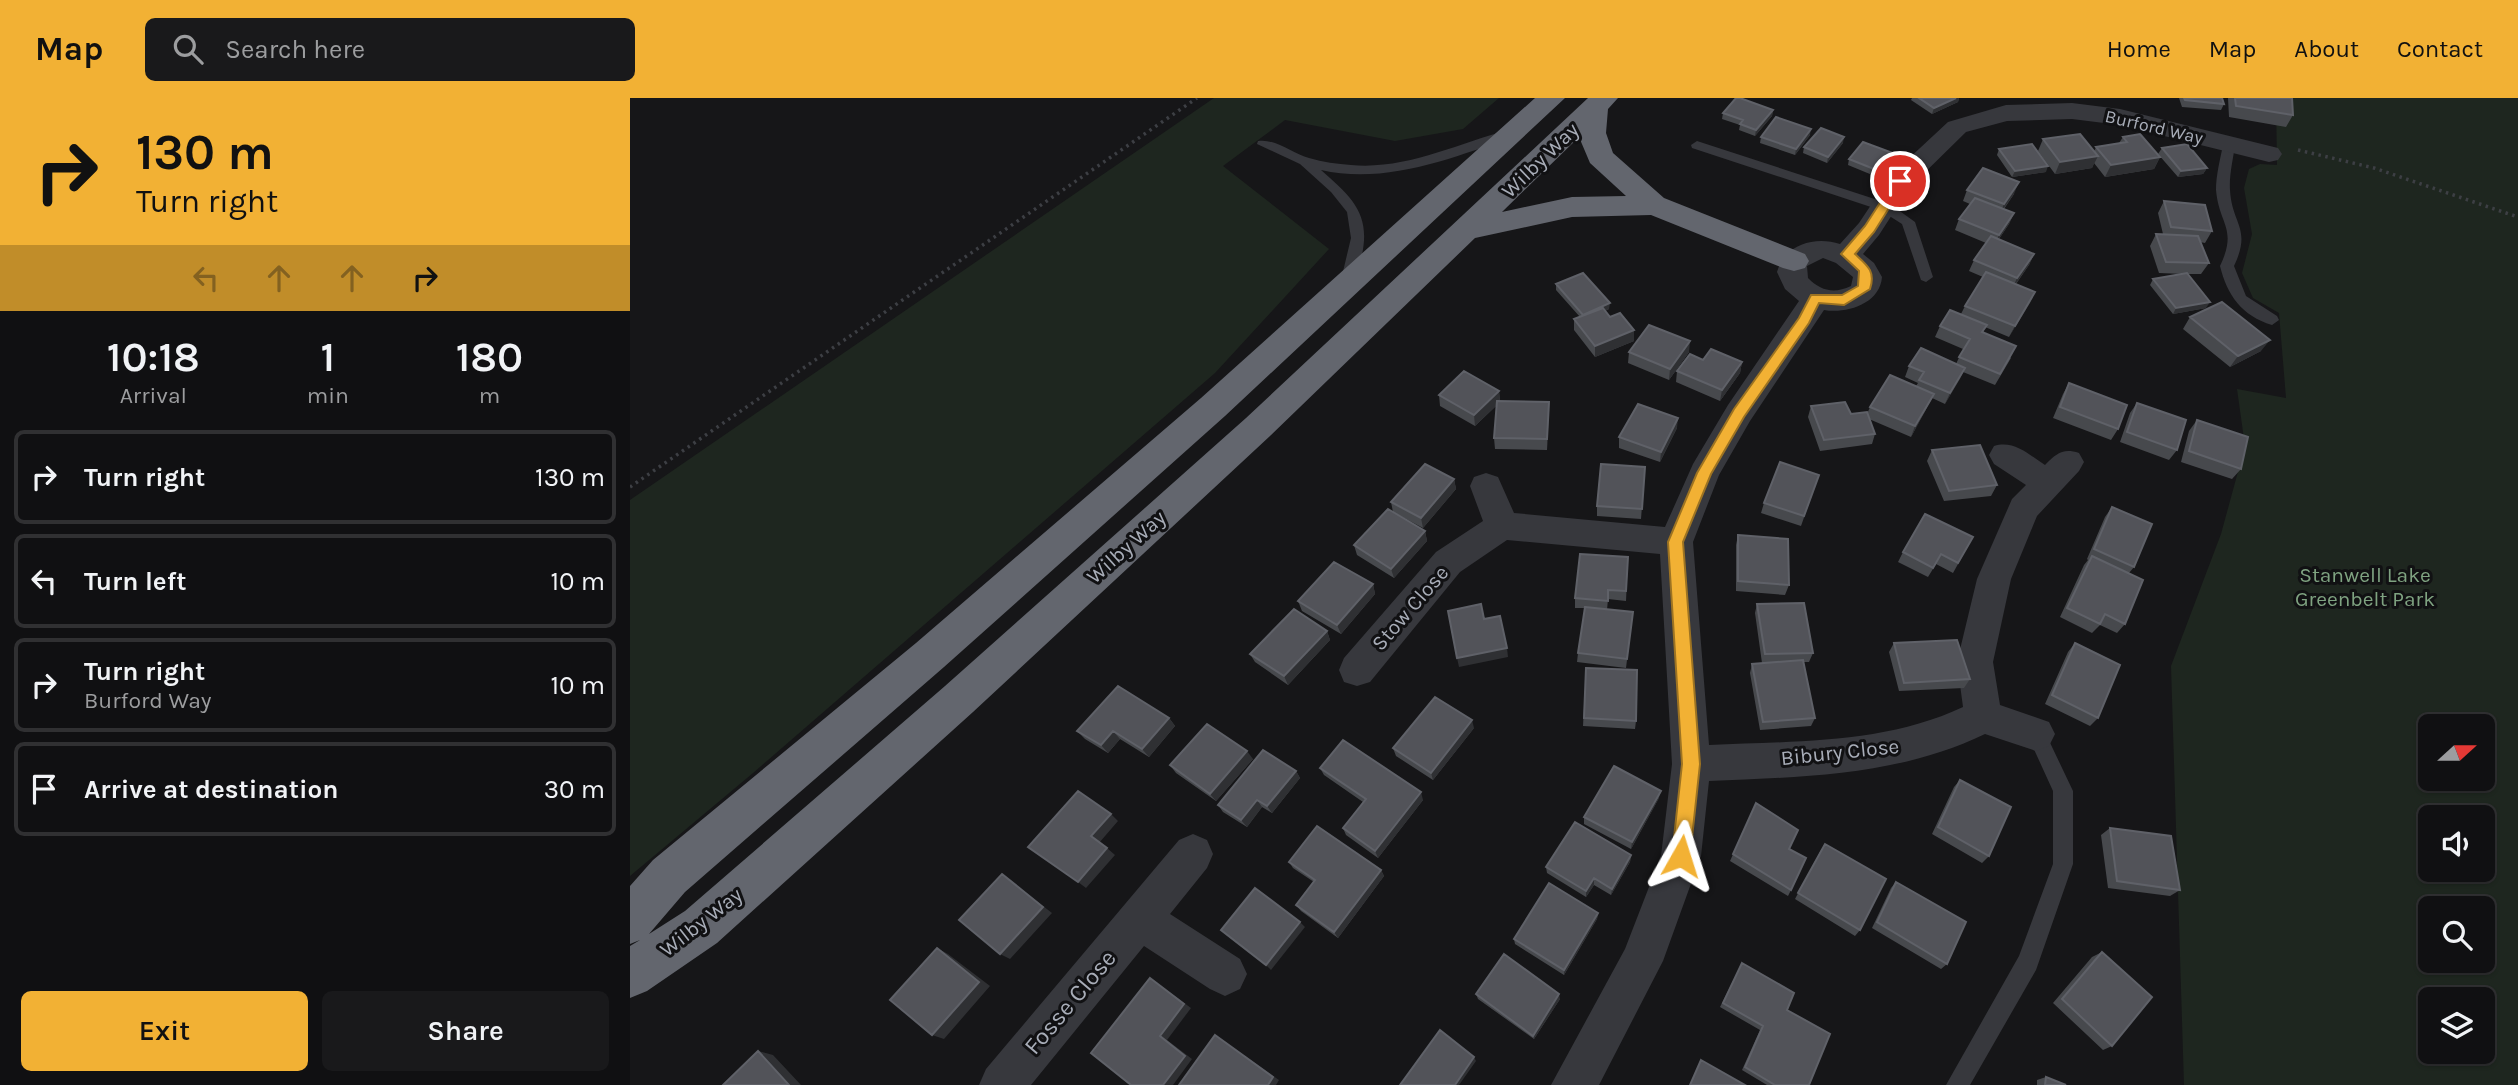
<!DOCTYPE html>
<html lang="en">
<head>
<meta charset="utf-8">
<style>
	body { margin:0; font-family:Karla,sans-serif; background:#19191b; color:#f1f3f6; height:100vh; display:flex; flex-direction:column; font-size:26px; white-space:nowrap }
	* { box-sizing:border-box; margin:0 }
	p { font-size:23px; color:#9c9d9f }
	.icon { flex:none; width:38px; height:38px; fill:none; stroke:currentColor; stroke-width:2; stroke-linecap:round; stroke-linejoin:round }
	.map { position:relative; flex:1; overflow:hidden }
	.details { display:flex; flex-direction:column; background:#101012; width:630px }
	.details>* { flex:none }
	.guide { background:#f2b134; color:#111; overflow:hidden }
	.needle { width:46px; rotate:69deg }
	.buttons { position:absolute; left:1788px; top:616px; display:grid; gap:14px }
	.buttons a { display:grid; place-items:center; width:77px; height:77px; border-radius:10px; background:#101012; box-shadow:0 2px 5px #0004,0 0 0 2px #303032; font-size:35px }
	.pin { position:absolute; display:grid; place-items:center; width:60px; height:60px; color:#fff; margin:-30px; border:4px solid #fff; border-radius:50%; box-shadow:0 2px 7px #0007 }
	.me { position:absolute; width:77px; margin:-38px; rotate:6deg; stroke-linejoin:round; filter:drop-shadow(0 0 5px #0008) }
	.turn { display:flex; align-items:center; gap:24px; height:147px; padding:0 21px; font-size:32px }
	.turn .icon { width:91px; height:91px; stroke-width:2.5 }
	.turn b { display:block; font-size:49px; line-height:60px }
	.lanes { display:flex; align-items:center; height:66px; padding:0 21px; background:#0003; justify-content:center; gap:35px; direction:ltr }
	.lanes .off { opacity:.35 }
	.eta { display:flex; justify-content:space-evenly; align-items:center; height:119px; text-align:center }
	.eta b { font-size:42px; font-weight:600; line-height:49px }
	.primary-button { display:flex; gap:14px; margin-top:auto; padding:14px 21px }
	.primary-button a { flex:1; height:80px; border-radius:10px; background:#f2b134; color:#111; font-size:28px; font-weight:600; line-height:80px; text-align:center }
	.primary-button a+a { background:#19191b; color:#f1f3f6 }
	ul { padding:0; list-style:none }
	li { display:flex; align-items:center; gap:21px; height:94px; margin:0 14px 10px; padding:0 7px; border:4px solid #303032; border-radius:10px }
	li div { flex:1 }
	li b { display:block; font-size:26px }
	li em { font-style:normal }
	header { display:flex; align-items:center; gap:42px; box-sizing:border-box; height:98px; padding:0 35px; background:#f2b134; color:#111 }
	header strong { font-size:33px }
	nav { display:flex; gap:38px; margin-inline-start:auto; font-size:24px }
	.search { width:490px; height:63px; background:#19191b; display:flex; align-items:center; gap:18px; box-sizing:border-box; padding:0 24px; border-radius:10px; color:#9c9d9f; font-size:26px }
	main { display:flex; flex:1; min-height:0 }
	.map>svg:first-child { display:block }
	.green { fill:#1e261f; fill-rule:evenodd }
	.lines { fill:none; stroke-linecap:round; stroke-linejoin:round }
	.path { stroke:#3d3f44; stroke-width:3.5; stroke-dasharray:2.5 4.5; stroke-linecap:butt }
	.lane { fill:#37383d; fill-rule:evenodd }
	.street { fill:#37383d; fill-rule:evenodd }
	.highway { fill:#63666e; fill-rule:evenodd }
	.wall { fill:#47494d }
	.shaded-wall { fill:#2f3033 }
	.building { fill:#525359; stroke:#5f6168; stroke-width:2 }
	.route { fill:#f2b134; stroke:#9d7322; stroke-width:2 }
	.labels { text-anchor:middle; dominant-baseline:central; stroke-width:6; stroke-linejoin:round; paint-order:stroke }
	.far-street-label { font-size:18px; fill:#a8adb8; stroke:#111113 }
	.street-label { font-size:21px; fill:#a8adb8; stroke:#111113 }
	.park-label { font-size:21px; fill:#7fa381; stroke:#111113 }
	.near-street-label { font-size:24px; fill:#a8adb8; stroke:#111113 }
</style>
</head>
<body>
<header>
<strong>Map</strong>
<div class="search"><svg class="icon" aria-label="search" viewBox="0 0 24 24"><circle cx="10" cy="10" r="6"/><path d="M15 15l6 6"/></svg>Search here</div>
<nav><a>Home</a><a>Map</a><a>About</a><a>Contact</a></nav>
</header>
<main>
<section class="details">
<div class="guide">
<div class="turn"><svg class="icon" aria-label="right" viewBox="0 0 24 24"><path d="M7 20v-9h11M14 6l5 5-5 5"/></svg><div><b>130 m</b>Turn right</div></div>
<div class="lanes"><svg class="icon off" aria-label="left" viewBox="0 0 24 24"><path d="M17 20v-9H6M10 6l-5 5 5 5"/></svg><svg class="icon off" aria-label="ahead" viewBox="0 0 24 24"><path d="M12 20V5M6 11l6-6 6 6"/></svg><svg class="icon off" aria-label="ahead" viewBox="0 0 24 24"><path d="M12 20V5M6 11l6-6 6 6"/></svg><svg class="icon" aria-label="right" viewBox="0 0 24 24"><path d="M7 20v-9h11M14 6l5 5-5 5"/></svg></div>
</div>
<div class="eta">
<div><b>10:18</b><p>Arrival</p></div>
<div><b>1</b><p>min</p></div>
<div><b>180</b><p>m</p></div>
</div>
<ul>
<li><svg class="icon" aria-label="right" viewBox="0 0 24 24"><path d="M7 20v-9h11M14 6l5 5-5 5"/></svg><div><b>Turn right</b></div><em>130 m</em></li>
<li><svg class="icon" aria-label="left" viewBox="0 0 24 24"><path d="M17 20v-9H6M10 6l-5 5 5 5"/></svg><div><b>Turn left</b></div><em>10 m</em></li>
<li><svg class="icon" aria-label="right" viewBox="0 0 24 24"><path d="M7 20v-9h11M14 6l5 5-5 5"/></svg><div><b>Turn right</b><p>Burford Way</p></div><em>10 m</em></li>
<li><svg class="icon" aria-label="arrive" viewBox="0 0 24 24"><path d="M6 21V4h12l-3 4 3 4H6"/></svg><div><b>Arrive at destination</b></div><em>30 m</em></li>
</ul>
<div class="primary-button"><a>Exit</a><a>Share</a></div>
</section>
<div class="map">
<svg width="1888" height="987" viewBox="0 0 1888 987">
	<rect width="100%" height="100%" fill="#161618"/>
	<path class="green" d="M584,0h285l-36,31 -68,12 -110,-21 -62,46 106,83 -114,124 -462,400 -123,103v-376z
		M1646,0h242v987h-334l-13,-419 50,-132 24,-88 -8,-57 49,9 -7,-85 -26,-15 -11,-25 10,-39 -8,-46 5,-19 11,-5 17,1zM1801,628h52v53h-52zM1801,719h52v53h-52zM1801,810h52v53h-52zM1801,901h52v53h-52z"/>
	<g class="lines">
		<path class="path" d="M1668,52l76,18 144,49
			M0,389l567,-389"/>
		<path class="lane" d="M878,32l6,4 -2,3c-59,21 -127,48 -191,33 33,29 52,46 39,93 -2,8 -3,19 -12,22l-7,-5 10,-42 -4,-26 -16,-20 -31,-28 -43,-20 1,-3c17,-3 35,13 51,17 14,4 28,6 42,7 55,5 105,-21 157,-35z
			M1067,43l193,63 25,18 18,55 -7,5 -5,-2 -19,-56 -22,-14 -188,-62 -1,-3z
			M1599,43l6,4c-2,15 -6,30 -5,45 2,35 22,38 4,76l12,30 31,20 2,4 -7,5c-30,-9 -45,-30 -52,-59 18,-38 -1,-41 -4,-76 0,-15 4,-30 7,-45z
			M1406,627l7,3 30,63v73l-37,106 -66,115h-24l73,-129 34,-92v-73l-26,-57 2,-6z"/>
		<path class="street" d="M1442,5l48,6 158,39 4,6 -4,6 -9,2 -149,-37 -48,-6 -65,2 -41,11 -56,55 -31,48 -16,19 11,9 8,14c-2,27 -36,37 -58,33l-74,111 -31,54 -26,67 16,203c85,-4 176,-1 254,-38l-6,-45 20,-83 35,-80 14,-14 -32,-21 -5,-9 5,-9c20,-6 34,8 51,19 12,-12 18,-17 34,-12l5,9 -5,9 -42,45 -26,63 -18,83 7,43 49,17 6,12 -6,12 -13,5 -51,-17c-87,42 -182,43 -276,47l-8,75 -38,105 -64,124h-48l74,-136 36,-93 11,-92 -12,-210 -153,-14 -47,32 -90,110 -13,4 -13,-4 -5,-12 5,-12 92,-106 47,-31 -13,-35 4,-9 12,-4 12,4 16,36 151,14 28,-63 35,-59 71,-104 -14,-12 -8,-17c8,-28 38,-36 63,-28l19,-21 32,-48 57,-53 58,-17zM1193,160l13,5 17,14 -2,9c-17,8 -30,5 -43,-8l-1,-12z
			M563,736l14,6 6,14 -6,14 -37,46 70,45 7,15 -7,15 -15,7 -15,-7 -66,-43 -113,139h-52l7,-16 193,-229z"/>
		<path class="highway" d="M905,0h30l-340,318 -281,251 -259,225 -36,42 36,-23 260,-225 301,-268 342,-320h30l-10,11 -2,24 7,20 51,45 141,56 4,7 -4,7 -11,3 -11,-3 -132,-53 -79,2 -97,21 -205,198 -297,276 -256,231 -70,48 -17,7v-52l10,-6 -10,4v-58l23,-26 263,-217 285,-245zM949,39l11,26 36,33 -54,1 -70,15z"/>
	</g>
	<path class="wall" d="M1282,0h47l-1,4 -26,12 -21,-14z
		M1549,0h43l2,6 -3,6 -39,-3z
		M1598,0h64l1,17 -7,12 -57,-10z
		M1143,12l-1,6 -17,20 -16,-6 1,-5 -18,-6 1,-6z
		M1180,37l-15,20 -35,-12 1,-6z
		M1493,39l37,20 -6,12 -49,8 -11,-14 -2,5 -37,6 -17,-23 5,-12 51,13 2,-5 23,-4z
		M1213,45l-16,20 -24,-10 1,-6z
		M1532,50l45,20 -4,6 -25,3 -20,-23z
		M1369,51l47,23 -34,5 -15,-22z
		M1268,57l-2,6 -14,18 -34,-14 1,-6z
		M1337,92l47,4 -10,15 10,4 -5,11 -10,15 35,15 -5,11 -13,19 19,8 -26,45 -24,-10 -2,6 28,25 -16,27 -32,-13 -18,32 -13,-6 -21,39 -42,-18 6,15 -3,10 -52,7 -12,-34 3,-11 40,8h16l3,-7 46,-21 2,-3 -13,-6 4,-11 47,-2 7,-15 -28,-12 5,-11 21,-12 4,-8 18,-29 -14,-6 5,-11 12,-17 -31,-13 4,-11 11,-15 -7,-3z
		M1534,103l48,30 -7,12 -5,-1 9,21 -8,11h-14l19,34 -33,6 -23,-29 3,-6 31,-5 -25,-1 -9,-27 6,-12h7l-5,-21z
		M926,186l53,25 -4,2 29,30 -39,16 -21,-27v-11l6,-2 -24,-27z
		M1560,219l71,34 -31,16 -47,-38z
		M999,254h60l-20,28 -41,-17z
		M1073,262l39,2 -2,11 -20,28 -44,-19 1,-11z
		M1439,285l49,46 -7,11 -58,-22 10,-24z
		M869,293l1,10 49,1 -2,48 -52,-1 -1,-11 3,-33 -22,21 -35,-20 -1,-11z
		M1507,305l40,47 -8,10 -49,-18 10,-29z
		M1567,322l44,49 -9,10 -51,-17 8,-31z
		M1047,330l-17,34 -41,-14v-11z
		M1302,352l65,35 -6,11 -47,5 -17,-40z
		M1015,369l-4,52 -44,-3v-10z
		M1189,377l-18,51 -40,-13 3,-10z
		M824,381l2,10 -33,39 -30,-16 -2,-10z
		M1482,409l22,60 -5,6 -4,51 -8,9 -17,-8 -8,8 -32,-16 24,-52 4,-5 -1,-1 18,-42z
		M795,433l2,10 -33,37 -37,-23 -3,-10z
		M1108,437l51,50 -4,10 -49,-4v-46z
		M1343,439l-20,36 -17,-9 -8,13 -30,-15 5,-10z
		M998,459l-2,44 -18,-2 -1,11 26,2 -7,56 -49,-6 1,-9 7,-45h-10v-10z
		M743,486l2,10 -34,40 -39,-23 -4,-10z
		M1127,506l56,49 -4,9h-6l12,56 -4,8 -51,4 -10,-57 2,-9 10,-1 -7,-50z
		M697,533l3,9 -42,45 -33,-23 -5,-8z
		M1264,545l76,36 -6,9 -65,3 -10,-39z
		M1445,545l23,75 -8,8 -45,-22 23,-52z
		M956,570l50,53 -1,8 -52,-3z
		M539,620l6,8 -26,31 -29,-18 -12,14 -23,-14 -8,-8z
		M844,630l-41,52 -37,-24 -3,-8z
		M623,661l-37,42 -40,-28 -6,-8z
		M690,670l103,32 -45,58 -32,-23 -3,-7 20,-26 -39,-27z
		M666,673l4,7 -28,35 -10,-6 -15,20 -24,-15 -5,-7z
		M1330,682l29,76 -7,7 -50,-29 22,-47z
		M1029,700l-28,51 -47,-25v-7z
		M1126,705l33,46 2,41 -3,6 -58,-35z
		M1480,730l70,62 -10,6 -62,-8 -7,-53z
		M1191,752l39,80 -5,6 -60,-37z
		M1001,757l-1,7 -19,33 -17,-10 -8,12 -39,-24 -1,-6z
		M659,764l92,8 3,6 -46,62 -37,-27 -5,-6 18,-23 -21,-14z
		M1266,784l51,82 -6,5 -69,-41 19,-40z
		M968,815l-1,6 -33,56 -49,-31 -1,-5z
		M1472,854l10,94 -9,4 -50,-47 39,-46z
		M1112,865l45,47 22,75h-42l-25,-15 18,-40 -40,-23z
		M846,896l84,5 -26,40 -56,-40z
		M1416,979l20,8h-29v-5z"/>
	<path class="shaded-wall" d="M1326,0h3l-1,4 -26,12 2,-6z
		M1143,12l-1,6 -17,20 1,-6z
		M1181,31l-1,6 -15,20 1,-6z
		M1214,39l-1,6 -16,20 1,-6z
		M1268,57l-2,6 -14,18 2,-6z
		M1468,58l-6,12 -37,6 5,-12z
		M1530,59l-6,12 -49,8 6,-12z
		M1418,68l-2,6 -34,5 3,-6z
		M1577,70l-4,6 -25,3 3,-6z
		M1389,84l-5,12 -15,21 5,-11z
		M1384,115l-5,11 -15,22 5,-11z
		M1404,156l-5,11 -17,24 5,-11z
		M1405,194l-5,11 -21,34 6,-11z
		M1580,204l-4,6 -33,6 3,-6z
		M980,205l-1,6 -26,11v-5z
		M1004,232v11l-39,16v-11z
		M1640,242l-9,11 -31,16 8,-11z
		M1060,243l-1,11 -20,28 1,-11z
		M1112,264l-2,11 -20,28 2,-11z
		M1335,270l-5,11 -15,25 5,-11z
		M869,293l1,11 -25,24 -1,-11z
		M1304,296l-5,10 -18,33 4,-11z
		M919,304v11l-2,37v-11z
		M1048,320l-1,10 -17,34 1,-10z
		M824,381l2,10 -33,39 -2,-10z
		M795,433l2,10 -33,37 -3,-9z
		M743,486l2,10 -34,40 -4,-9z
		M697,533l3,9 -42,45 -4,-9z
		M877,550l1,9 -49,10 -2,-9z
		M539,620l6,8 -26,31 -7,-8z
		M842,622l2,8 -41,52 -2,-7z
		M483,633l7,8 -12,14 -7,-8z
		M617,653l6,8 -37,42 -6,-7z
		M666,673l4,7 -28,35 -5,-7z
		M1031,693l-2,7 -28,51 1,-7z
		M791,694l2,8 -45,58 -3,-7z
		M627,702l5,7 -15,20 -6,-7z
		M481,716l7,7 -19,22 -8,-7z
		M477,750l8,7 -29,33 -8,-6z
		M1001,757l-1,7 -19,33 1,-6z
		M751,772l3,6 -46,62 -4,-6z
		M372,776l9,7 41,32 -42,46 -10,-5z
		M964,780v7l-8,12v-6z
		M968,815l-1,6 -33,56v-5z
		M670,824l5,5 -34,43 -5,-5z
		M307,850l11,6 42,32 -46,53 -12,-4z
		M520,880l41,30 -24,32 25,19 -19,26h-10l-3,-49z
		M929,896l1,5 -26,40 -1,-3z
		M585,937l64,45 -3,5h-8z
		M128,953l15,4 28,30h-12z
		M844,959l2,4 -17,24h-4z"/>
	<path class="building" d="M1106,0h4l33,12 -17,20 -16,-6 3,-4 -20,-7z
		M1289,0h37l-22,10z
		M1554,0h38l2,6 -39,-4z
		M1605,0h57l1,17 -57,-9z
		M1146,19l35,12 -15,20 -35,-12z
		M1191,30l23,9 -16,20 -24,-10z
		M1450,36l18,22 -38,6 -17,-23z
		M1510,36l20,23 -49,8 -15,-18 31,-5 -4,-5z
		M1233,44l35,13 -14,18 -35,-14z
		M1402,46l16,22 -33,5 -16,-22z
		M1557,46l20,24 -26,3 -19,-23z
		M1353,70l36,14 -15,22 -37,-14z
		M1345,100l39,15 -15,22 -40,-16z
		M1534,103l41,4 7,26 -41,-4z
		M1526,136l42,2 11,27 -43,-1z
		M1361,138l43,18 -17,24 -43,-18z
		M1356,174l49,20 -20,34 -50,-20z
		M953,175l27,30 -27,12 -27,-31z
		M1557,175l23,29 -34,6 -23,-29z
		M1592,204l48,38 -32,16 -48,-39z
		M973,210l7,9 10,-4 14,17 -39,16 -21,-27z
		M1320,212l37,15 -5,7 34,14 -16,28 -41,-17 11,-18 -30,-13z
		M1019,227l41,16 -20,28 -41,-17z
		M1291,250l44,20 -15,25 -31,-13 5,-8 -15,-6z
		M1081,251l31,13 -20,28 -45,-19 13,-17 13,6z
		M834,273l35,20 -25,24 -35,-20z
		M1260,277l44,19 -19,32 -45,-19z
		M1439,285l58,22 -9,24 -58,-22z
		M867,303l52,1 -2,37 -53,-1z
		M1215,304l6,12 16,-2 8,22 -51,6 -13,-34z
		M1507,305l49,17 -9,30 -50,-18z
		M1008,306l40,14 -17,34 -42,-15z
		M1567,322l51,17 -7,32 -52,-18z
		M1350,347l17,40 -48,6 -17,-41z
		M1150,364l39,13 -15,41 -40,-13z
		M795,366l29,15 -33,39 -30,-16z
		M971,366l44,3 -3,42 -45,-3z
		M1482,409l40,17 -18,43 -40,-18z
		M758,411l37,22 -34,38 -37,-24z
		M1295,416l48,23 -15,26 -17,-9 -8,14 -30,-16z
		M1108,437l50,4 1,46 -51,-4z
		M950,456l48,3 -2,34 -18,-1v11l-33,-3z
		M1462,458l51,24 -18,44 -20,-10 -5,10 -33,-16z
		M704,464l39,22 -36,41 -39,-24z
		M1174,505l9,50 -48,1 -8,-50z
		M851,506l3,15 16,-3 7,32 -50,10 -9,-47z
		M955,509l48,5 -6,47 -49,-6z
		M664,511l33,22 -43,45 -34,-22z
		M1327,542l13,39 -66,4 -10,-40z
		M1445,545l45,22 -22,53 -46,-23z
		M1173,562l12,58 -52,4 -11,-58z
		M956,570l51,2 -1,51 -52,-3z
		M488,588l51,32 -27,31 -29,-18 -12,14 -24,-14z
		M805,599l37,23 -41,53 -38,-25z
		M577,626l40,27 -37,43 -40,-29z
		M713,642l78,52 -46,59 -32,-23 23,-29 -46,-31z
		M633,652l33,21 -29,35 -10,-6 -16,20 -23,-15z
		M984,668l47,25 -29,51 -48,-25z
		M1330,682l51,27 -22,49 -51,-29z
		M448,693l33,23 -20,22 16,12 -29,34 -50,-35z
		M1126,705l42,27 -9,19 17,9 -15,32 -58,-36z
		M945,724l56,33 -19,34 -18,-11 -8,13 -40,-24z
		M687,728l64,44 -47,62 -38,-27 19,-25 -26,-18z
		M1480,730l61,8 9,54 -63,-9z
		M1195,746l61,35 -26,51 -62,-37z
		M372,776l41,33 -43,47 -41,-34z
		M1266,784l70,40 -19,42 -70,-42z
		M919,785l49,30 -34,57 -50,-31z
		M625,790l45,34 -34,43 -45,-35z
		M307,850l42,34 -47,53 -42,-35z
		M1472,854l50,45 -40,49 -50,-47z
		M874,856l55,40 -26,42 -57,-42z
		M1112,865l52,30 -7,17 43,24 -21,51h-34l-30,-18 18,-41 -40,-23z
		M520,880l34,26 -24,32 25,20 -22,29h-32l-40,-32z
		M810,932l34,27 -19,28h-55z
		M585,937l58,42 -5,8h-89z
		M128,953l31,34h-66z
		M1071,962l44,25h-55z
		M1416,979l20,8h-21z"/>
	<path class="route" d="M1270,79l6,4 -32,51 -19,22c12,11 21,17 15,35l-26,16 -25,-2 -10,20 -65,94 -33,57 -28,68 17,222 -10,92 -2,6 -7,3 -6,-3 -3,-6 10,-92 -14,-222 29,-69 37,-64 65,-91 12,-23h31l16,-9 1,-15 -18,-17 24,-28 31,-48z"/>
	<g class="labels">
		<g class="far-street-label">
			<text transform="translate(1524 29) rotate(13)">Burford Way</text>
		</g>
		<g class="street-label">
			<text transform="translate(910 62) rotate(-44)">Wilby Way</text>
			<text transform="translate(496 449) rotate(-42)">Wilby Way</text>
			<text transform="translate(780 510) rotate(-49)">Stow Close</text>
			<text transform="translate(1210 654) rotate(-6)">Bibury Close</text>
			<text transform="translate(71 824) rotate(-38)">Wilby Way</text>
		</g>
		<g class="park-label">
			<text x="1735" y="477">Stanwell Lake<tspan x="1735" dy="24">Greenbelt Park</tspan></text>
		</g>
		<g class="near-street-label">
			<text transform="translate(440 904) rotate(-50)">Fosse Close</text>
		</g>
	</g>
</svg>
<div class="buttons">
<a><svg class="needle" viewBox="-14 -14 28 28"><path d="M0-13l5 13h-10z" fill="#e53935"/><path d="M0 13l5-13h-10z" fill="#9c9d9f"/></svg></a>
<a><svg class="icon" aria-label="sound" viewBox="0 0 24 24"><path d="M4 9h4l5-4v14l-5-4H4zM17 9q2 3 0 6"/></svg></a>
<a><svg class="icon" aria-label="search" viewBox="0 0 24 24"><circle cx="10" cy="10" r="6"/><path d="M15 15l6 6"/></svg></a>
<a><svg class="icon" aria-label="layers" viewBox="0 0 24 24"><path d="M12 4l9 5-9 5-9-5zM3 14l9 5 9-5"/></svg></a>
</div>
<div class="pin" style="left:1270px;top:83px;background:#d93025"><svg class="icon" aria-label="arrive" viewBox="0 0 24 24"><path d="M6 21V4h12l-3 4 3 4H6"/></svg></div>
<svg class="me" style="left:1051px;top:758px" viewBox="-20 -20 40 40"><path d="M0-17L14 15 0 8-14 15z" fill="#f2b134" stroke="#fff" stroke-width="4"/></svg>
</div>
</main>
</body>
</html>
